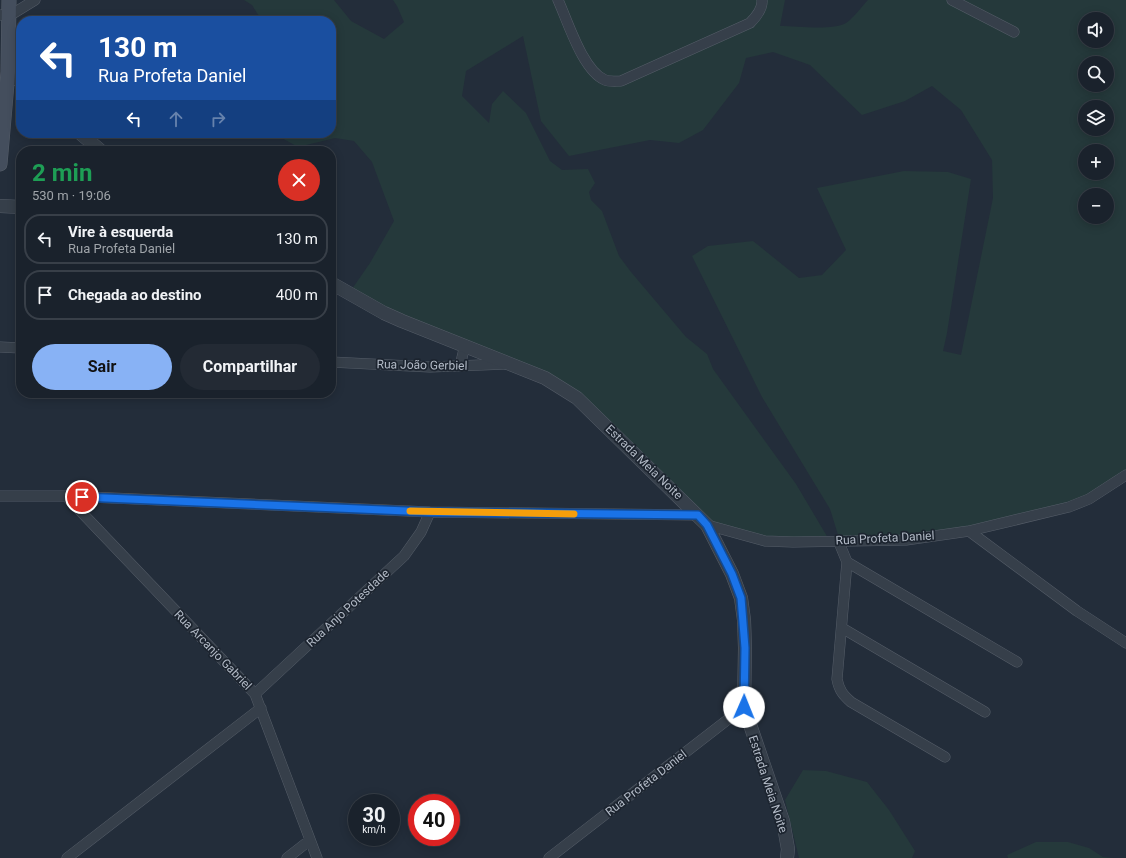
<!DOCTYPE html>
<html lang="pt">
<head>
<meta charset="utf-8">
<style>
	body { margin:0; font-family:Roboto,sans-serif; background:#232a34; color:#f1f3f6; height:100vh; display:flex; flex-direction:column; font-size:15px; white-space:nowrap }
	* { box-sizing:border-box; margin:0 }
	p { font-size:13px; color:#9fa4a9 }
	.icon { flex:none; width:22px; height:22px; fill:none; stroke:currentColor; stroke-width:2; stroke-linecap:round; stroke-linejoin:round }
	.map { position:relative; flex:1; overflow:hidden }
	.drawer { position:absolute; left:16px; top:146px; width:320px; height:252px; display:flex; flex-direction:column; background:#1a222c; border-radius:16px; box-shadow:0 2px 10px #0003,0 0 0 1px #383f48 }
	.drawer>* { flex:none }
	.banner { position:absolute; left:16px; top:16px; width:320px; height:122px; border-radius:16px; box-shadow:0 2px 10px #0003,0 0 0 1px #383f48; background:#1a4fa0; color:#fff; overflow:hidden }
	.buttons { position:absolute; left:1078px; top:12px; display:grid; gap:8px }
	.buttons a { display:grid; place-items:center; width:36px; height:36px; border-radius:50%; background:#1a222c; box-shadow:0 2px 10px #0003,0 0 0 1px #383f48; font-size:20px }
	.speed { position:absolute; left:348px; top:794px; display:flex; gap:8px; font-size:20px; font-weight:700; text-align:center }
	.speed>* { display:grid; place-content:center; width:52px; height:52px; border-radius:50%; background:#1a222c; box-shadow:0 2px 10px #0003,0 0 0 1px #383f48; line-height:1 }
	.speed small { font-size:10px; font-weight:400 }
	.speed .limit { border:6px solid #d22; background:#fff; color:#111 }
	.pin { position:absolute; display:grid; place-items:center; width:34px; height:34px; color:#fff; margin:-17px; border:2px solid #fff; border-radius:50%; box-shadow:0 1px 4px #0007 }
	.me { position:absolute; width:44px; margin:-22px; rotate:1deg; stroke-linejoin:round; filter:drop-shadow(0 0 3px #0008) }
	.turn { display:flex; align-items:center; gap:14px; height:84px; padding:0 16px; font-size:18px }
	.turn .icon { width:52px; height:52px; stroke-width:2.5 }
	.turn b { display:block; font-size:28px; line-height:34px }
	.lanes { display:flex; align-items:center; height:38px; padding:0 16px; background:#0003; justify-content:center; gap:20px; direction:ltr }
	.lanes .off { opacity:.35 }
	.round { display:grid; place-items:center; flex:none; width:42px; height:42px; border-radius:21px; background:#232a34 }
	.overview { display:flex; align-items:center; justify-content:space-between; height:68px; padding:0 16px }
	h1 { font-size:24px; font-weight:700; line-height:30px; color:#1e9e55 }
	.button { display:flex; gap:8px; margin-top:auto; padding:8px 16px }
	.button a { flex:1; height:46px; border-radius:24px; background:#88b2f5; color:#111; font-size:16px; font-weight:700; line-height:46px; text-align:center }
	.button a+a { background:#232a34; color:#f1f3f6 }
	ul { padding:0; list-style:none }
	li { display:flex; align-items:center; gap:12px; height:50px; margin:0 8px 6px; padding:0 8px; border:2px solid #383f48; border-radius:16px }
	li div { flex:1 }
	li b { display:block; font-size:15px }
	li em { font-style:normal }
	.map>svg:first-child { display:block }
	.green { fill:#25393b; fill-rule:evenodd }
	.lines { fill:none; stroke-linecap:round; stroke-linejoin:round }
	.minor-casing { stroke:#555d68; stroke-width:11 }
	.tertiary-casing { stroke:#555d68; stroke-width:14 }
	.secondary-casing { stroke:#555d68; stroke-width:15 }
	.minor { stroke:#363f4a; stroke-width:10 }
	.tertiary { stroke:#363f4a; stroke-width:13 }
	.secondary { stroke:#444e5d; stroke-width:14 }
	.route-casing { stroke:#114b97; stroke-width:10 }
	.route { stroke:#1a73e8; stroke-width:7 }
	.slow { stroke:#f59e0b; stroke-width:7 }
	.labels { text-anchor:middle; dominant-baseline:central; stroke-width:3.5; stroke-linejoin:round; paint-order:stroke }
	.street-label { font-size:12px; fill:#b2bac6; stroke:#1c242f }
</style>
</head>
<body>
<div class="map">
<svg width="1126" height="858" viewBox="0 0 1126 858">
	<rect width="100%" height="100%" fill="#232d3a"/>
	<path class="green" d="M244,0h90l17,21 33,18 20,-17 -7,-16 -4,-6h392l-5,26c17,0 52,5 66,-3 6,-3 17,-18 22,-23h258v473l-45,29 -144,33 -98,3 -9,-29 -68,-112 -70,-141 16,-10 45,-5 46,37 23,-3 24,-25 -29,-62 87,-17 44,1 23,7 -24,154 -4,18 18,4 32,-157 -1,-38 -31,-50 -29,-24 -27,15 -43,14 -52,-50 -37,-13 -27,6 -7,25 -36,47 -24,13 -29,-3 -81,16 -28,-35 -18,-85 -57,35 -4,25 27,27 3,-19 11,-13 23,22 24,48 12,9 26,-1 7,14 -6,9 2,8 11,11 17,45 12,16 55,65 21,17 6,15 83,115 32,54h-65l-56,-17 -135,-131 -168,-71 -52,-30 18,-26 24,-42 -22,-59 -18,-21 -19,-3 -37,9 -25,-14h58v-112h-69l-10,-16zM1085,19h22v22h-22zM1085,63h22v22h-22zM1085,107h22v22h-22zM1085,151h22v22h-22zM1085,195h22v22h-22z
		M803,770l23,1 41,11 22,28 26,41 -3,7h-113l-14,-58z
		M1036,842h32l21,6 14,9 11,1h-106l-1,-3z"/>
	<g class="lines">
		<defs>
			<path id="minor" d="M558,0c10,22 25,71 47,80 5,2 11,1 16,1l129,-58c6,-6 13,-14 12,-23
				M952,0l62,32
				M0,15l9,1 26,-16
				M0,347l21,1
				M331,362l99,5 76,-3
				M460,366l5,-21
				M0,496h66l364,16 268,3
				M66,496l189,198 62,164
				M707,525l58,16 28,1 113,-2 63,-9 100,-24 20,-8 37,-24
				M969,531l108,80 49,32
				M838,540l9,22 -10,117c2,11 6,16 14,23l94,55
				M847,562l170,100
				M842,628l143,84
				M255,694l149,-138 17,-24 9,-20
				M67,858l194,-150
				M287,858l23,-18
				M549,858l195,-151"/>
			<path id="tertiary" d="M8,72l13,10
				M80,133l21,18
				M0,206l21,1
				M331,283l53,30 18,8 143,57 32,20 130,127 25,49 9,24 3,22 1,28 -1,59 39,114 5,28 -1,9"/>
			<path id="secondary" d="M0,164l8,-92 1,-72"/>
		</defs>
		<use href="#minor" class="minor-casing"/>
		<use href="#tertiary" class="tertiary-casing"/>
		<use href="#secondary" class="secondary-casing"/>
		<use href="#minor" class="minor"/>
		<use href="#tertiary" class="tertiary"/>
		<use href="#secondary" class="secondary"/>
	</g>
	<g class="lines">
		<defs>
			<path id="route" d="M82,497l348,15 268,3 9,10 25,49 9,24 4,50 -1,59"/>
		</defs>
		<use href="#route" class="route-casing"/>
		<use href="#route" class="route"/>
		<path class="slow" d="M410,511l164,3"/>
	</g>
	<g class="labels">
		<g class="street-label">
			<text transform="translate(422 365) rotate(1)">Rua João Gerbiel</text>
			<text transform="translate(644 462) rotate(44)">Estrada Meia Noite</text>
			<text transform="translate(885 538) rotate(-3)">Rua Profeta Daniel</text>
			<text transform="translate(348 608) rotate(-43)">Rua Anjo Potesdade</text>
			<text transform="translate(213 650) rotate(46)">Rua Arcanjo Gabriel</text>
			<text transform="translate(646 783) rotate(-38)">Rua Profeta Daniel</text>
			<text transform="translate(768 784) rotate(72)">Estrada Meia Noite</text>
		</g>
	</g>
</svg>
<div class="buttons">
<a><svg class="icon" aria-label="sound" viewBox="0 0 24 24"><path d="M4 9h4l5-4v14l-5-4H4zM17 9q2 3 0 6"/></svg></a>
<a><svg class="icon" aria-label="search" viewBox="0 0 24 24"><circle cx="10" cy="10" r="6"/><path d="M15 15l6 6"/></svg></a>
<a><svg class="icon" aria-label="layers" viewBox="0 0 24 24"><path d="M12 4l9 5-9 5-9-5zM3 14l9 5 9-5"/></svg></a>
<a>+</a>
<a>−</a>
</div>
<div class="speed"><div>30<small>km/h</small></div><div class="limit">40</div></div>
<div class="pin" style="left:82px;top:497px;background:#d93025"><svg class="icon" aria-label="arrive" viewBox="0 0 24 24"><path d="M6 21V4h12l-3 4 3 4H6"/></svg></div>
<svg class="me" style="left:744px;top:707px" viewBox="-20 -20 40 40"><circle r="19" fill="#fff"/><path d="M0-13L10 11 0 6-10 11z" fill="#1a73e8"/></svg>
<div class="banner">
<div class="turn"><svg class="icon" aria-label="left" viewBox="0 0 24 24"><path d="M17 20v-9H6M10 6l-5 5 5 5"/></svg><div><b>130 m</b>Rua Profeta Daniel</div></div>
<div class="lanes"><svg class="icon" aria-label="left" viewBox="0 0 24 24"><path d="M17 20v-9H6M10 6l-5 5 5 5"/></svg><svg class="icon off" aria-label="ahead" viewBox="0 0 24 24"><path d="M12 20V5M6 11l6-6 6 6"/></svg><svg class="icon off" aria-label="right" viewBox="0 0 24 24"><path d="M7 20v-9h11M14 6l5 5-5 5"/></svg></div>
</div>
<section class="drawer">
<div class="overview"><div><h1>2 min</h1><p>530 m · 19:06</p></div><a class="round" style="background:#d93025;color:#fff"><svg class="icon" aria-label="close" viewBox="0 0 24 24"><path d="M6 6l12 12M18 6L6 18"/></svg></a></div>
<ul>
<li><svg class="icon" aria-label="left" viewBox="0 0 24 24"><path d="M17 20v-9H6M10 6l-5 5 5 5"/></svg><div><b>Vire à esquerda</b><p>Rua Profeta Daniel</p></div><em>130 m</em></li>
<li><svg class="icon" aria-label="arrive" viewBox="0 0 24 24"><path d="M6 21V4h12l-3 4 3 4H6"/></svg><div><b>Chegada ao destino</b></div><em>400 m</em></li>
</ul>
<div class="button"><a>Sair</a><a>Compartilhar</a></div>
</section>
</div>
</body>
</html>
